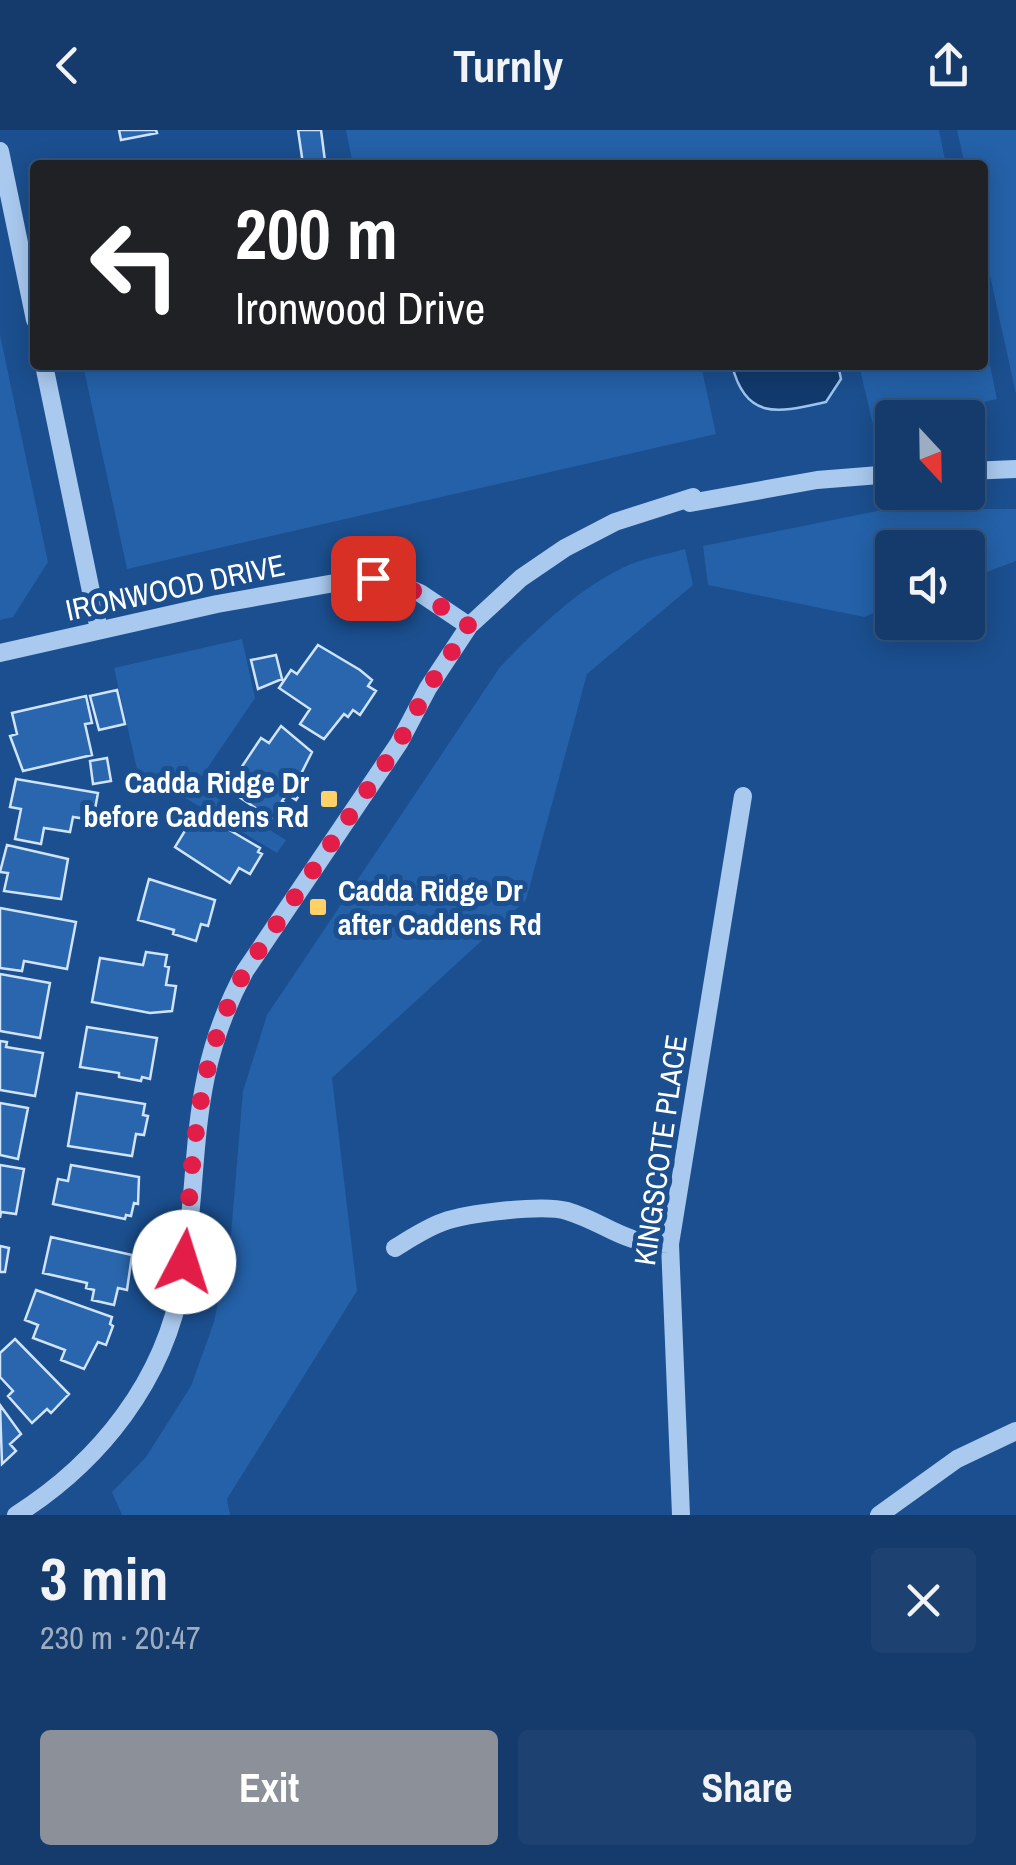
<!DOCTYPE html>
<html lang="en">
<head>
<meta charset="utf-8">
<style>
	body { margin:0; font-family:"Archivo Narrow",sans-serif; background:#1d4271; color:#f1f3f6; height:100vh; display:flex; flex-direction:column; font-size:38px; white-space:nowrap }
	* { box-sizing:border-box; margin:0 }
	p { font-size:32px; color:#9dadc1 }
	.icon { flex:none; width:55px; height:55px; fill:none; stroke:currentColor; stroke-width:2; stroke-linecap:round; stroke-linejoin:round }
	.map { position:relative; height:1385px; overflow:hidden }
	.sheet { display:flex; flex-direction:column; background:#143b6b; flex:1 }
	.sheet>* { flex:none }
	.banner { position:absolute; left:30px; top:30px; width:958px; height:210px; border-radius:10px; box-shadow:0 5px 25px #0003,0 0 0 2px #33557e; background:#202124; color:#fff; overflow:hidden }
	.needle { width:65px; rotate:158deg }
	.controls { position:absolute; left:875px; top:270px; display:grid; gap:20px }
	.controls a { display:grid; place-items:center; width:110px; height:110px; border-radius:10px; background:#143b6b; box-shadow:0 5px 25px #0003,0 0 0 2px #33557e; font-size:50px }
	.pin { position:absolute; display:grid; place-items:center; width:85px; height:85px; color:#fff; margin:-42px; border-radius:20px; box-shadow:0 5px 15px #0006 }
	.me { position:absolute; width:110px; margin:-55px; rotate:5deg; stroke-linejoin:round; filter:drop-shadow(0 0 8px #0008) }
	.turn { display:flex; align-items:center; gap:35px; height:210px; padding:0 40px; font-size:45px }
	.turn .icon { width:130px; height:130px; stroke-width:2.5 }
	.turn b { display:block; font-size:70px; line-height:85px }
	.round { display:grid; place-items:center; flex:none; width:105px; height:105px; border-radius:10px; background:#1d4271 }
	.summary { display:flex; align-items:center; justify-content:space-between; height:170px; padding:0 40px }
	h1 { font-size:60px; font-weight:700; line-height:75px }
	.primary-button { display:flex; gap:20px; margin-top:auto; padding:20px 40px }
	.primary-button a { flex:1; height:115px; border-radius:10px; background:#8c9099; color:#fff; font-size:40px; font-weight:700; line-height:115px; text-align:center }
	.primary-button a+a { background:#1d4271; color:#f1f3f6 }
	header { display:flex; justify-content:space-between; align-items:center; height:130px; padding:0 40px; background:#143b6b; font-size:45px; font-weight:700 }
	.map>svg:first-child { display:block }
	.green { fill:#2461a8 }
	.water { fill:#123a6d; stroke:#9cc4f0; stroke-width:2.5 }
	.building { fill:#2a66ad; stroke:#cfe3fa; stroke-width:2.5 }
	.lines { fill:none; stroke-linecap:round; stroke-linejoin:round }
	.minor { stroke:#a9c9ee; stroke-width:18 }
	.route { stroke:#e11d48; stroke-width:18; stroke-dasharray:0 32.4 }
	.poi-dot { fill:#ffd166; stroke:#1b4f8f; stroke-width:4 }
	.labels { text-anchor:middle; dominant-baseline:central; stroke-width:10; stroke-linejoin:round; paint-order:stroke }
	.street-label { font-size:30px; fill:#fff; stroke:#1b4f8f }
	.poi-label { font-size:30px; font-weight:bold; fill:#fff; stroke:#1b4f8f; text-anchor:end }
</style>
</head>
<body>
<header><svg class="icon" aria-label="back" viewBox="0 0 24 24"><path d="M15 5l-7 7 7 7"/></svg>Turnly<svg class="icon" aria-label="share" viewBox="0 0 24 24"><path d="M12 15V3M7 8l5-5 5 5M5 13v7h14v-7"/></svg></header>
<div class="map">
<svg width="1016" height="1385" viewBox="0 0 1016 1385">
	<rect width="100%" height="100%" fill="#1b4f8f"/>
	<path class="green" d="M346,0h593l7,35h-593z
		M957,0h59v264l-33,-150 -1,-79h-17z
		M983,202l14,67 -76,18 -29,1v6l-18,5 -15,-64h123z
		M0,205l48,227 -35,55 -13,3z
		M83,235h618l15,69 -589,135z
		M887,379h129v52l-48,18v-31h-76v58l-28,11 -156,-32 -5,-39z
		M685,419l8,36 -106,89 -61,226 -194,178 25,213 -130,208 3,16h-108l-10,-23 34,-35 45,-71 23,-64 16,-76 13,-155 24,-76 233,-348c38,-39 80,-81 131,-103 17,-7 37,-10 54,-15z
		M242,509l13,59 -59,87 90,55 -9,13 -140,-84 -23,-101z"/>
	<path class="water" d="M732,235h106l3,14 -15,23c-46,10 -80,20 -94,-37z"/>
	<path class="building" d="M119,0h37l1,3 -36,7z
		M298,0h23l4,31 -22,3z
		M318,515l42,25 12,10 -4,6 8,5 -16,24 -7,-5 -5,7 -4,-3 -20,25 -24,-15 10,-15 -31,-21 12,-18 6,4z
		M276,525l6,24 -24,10 -7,-29z
		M117,560l8,34 -26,6 -9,-34z
		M86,566l6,27 -7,1 7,31 -69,16 -13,-35 7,-2 -5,-21z
		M281,596l31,26 -15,30 7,6 -8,12 -9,-6 -5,7 4,3 -11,17 -48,-32 34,-51 8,5z
		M107,628l4,23 -18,3 -3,-23z
		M16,649l82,14 -5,27 -20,-3 -3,15 -26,-4 -3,16 -26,-5 6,-30 -11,-2z
		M197,681l63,37 -2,4 4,2 -12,20 -11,-6 -9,15 -55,-36z
		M7,715l61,14 -7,40 -57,-8 4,-18 -8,-1z
		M149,749l66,21 -7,26 -7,-2 -5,17 -23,-7 1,-4 -36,-10z
		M0,778l76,14 -9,47 -43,-8 -2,10 -22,-3z
		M146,822l21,3 -2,11 4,1 -3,18 10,1 -4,25 -22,2 -58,-11 8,-44 43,7z
		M0,844l50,9 -10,55 -40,-7z
		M87,897l70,11 -7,41 -8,-2 -1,4 -22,-4v-4l-39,-6z
		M0,911l7,1 -1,5 37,6 -8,43 -35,-6z
		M77,963l68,11 -2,11 5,1 -4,19 -8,-1 -4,22 -64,-10z
		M0,973l28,5 -10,51 -18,-4z
		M0,1035l24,4 -8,45 -15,-2 -1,6z
		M71,1035l68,12 -1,27 -4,-1 -3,13 -5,-1 -1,4 -72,-15 5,-25 10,2z
		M51,1107l81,18 -5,35 -9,-2 -4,17 -22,-5 2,-10 -8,-2 1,-5 -44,-10z
		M0,1116l9,2 -4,24h-5z
		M36,1160l76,27 -2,7 3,2 -7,19 -8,-3 -14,27 -23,-9 4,-10 -32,-12 5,-13 -13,-5z
		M15,1209l54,55 -18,19 -4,-4 -15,14 -24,-27 5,-5 -13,-14v-24z
		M0,1275l21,29 -11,10 6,7 -14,13z"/>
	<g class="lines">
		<path class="minor" d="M0,21l35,169
			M44,235l55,265
			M968,341l48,-2
			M0,523l217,-49 140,-25 41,5 22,9 49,33
			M395,1118c16,-10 31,-20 48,-26 24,-9 100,-18 124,-11 42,13 54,33 103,33
			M16,1385c84,-53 149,-135 166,-235 20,-116 3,-199 63,-309l154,-228 29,-55 41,-62 52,-48 44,-30 50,-26 78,-25 -3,6 127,-23 75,-6
			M681,1385l-11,-271 73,-448
			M879,1385l78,-56 59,-28"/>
	</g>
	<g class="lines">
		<path class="route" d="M184,1132c9,-103 10,-198 61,-291l154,-228 29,-55 41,-62c-30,-21 -58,-42 -96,-48"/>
	</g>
	<g class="poi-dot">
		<rect x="319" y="659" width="20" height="20" rx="5"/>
		<rect x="308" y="767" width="20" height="20" rx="5"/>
	</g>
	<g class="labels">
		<g class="street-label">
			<text transform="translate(175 457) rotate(-12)">IRONWOOD DRIVE</text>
			<text transform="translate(660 1020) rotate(-82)">KINGSCOTE PLACE</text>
		</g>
		<g class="poi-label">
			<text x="309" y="652">Cadda Ridge Dr<tspan x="309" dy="34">before Caddens Rd</tspan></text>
			<text x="338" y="760" text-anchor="start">Cadda Ridge Dr<tspan x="338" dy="34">after Caddens Rd</tspan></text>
		</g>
	</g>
</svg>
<div class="controls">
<a><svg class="needle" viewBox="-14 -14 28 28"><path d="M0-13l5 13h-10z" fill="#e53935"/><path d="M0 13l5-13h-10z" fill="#9dadc1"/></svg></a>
<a><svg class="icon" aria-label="sound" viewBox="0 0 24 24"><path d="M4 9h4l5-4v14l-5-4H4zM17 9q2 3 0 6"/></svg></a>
</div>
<div class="pin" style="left:373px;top:448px;background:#d93025"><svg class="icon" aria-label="arrive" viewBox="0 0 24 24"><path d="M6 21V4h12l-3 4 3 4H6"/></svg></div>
<svg class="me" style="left:184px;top:1132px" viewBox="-20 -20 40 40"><circle r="19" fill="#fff"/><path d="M0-13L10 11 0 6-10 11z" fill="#e11d48"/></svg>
<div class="banner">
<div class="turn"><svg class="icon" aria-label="left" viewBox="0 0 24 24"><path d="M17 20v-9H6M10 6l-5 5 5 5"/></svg><div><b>200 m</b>Ironwood Drive</div></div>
</div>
</div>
<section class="sheet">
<div class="summary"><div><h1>3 min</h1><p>230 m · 20:47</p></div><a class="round"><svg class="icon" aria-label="close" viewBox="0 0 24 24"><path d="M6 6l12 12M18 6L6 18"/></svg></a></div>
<div class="primary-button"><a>Exit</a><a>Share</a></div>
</section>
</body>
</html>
